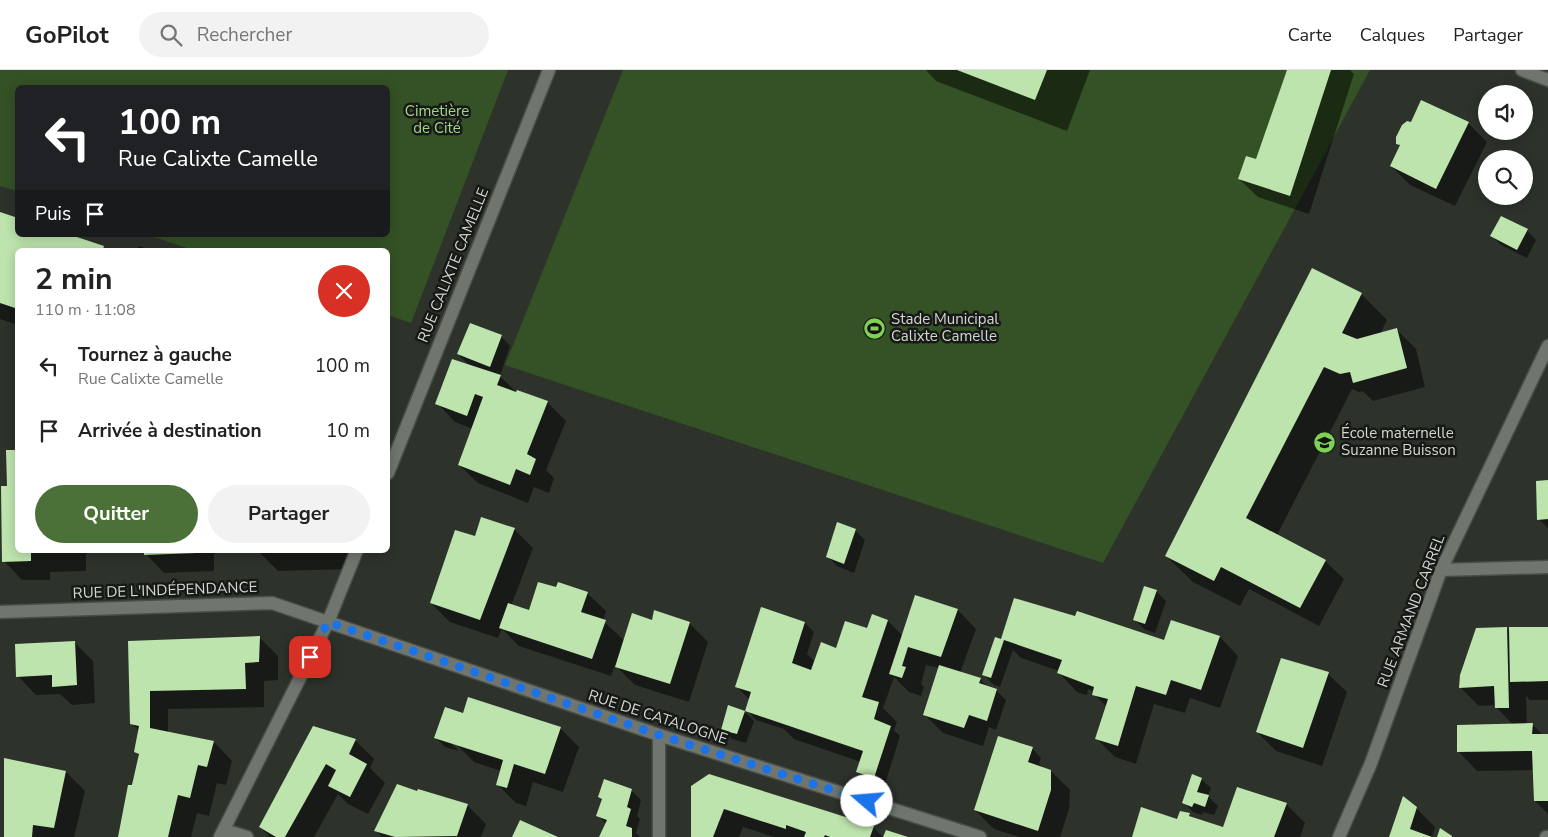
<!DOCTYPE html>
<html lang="fr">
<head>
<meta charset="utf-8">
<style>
	body { margin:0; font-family:"Nunito Sans",sans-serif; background:#f2f2f2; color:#222; height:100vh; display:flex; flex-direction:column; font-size:19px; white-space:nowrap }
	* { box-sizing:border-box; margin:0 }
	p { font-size:16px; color:#767676 }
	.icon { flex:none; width:28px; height:28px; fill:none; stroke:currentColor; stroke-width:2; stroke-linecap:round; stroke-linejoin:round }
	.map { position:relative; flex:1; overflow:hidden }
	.details { position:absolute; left:15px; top:178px; width:375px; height:305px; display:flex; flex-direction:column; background:#fff; border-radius:8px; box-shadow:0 2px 12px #0003 }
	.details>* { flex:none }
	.banner { position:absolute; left:15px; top:15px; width:375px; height:152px; border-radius:8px; box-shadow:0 2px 12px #0003; background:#202124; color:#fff; overflow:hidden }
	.fabs { position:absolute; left:1478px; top:15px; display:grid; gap:10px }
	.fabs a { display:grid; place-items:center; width:55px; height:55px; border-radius:50%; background:#fff; box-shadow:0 2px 12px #0003; font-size:25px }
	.pin { position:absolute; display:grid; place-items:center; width:42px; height:42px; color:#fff; margin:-21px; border-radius:10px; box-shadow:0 2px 8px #0006 }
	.me { position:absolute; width:55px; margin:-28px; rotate:288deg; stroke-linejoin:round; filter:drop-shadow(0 0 4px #0008) }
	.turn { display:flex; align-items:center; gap:18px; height:105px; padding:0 20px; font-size:22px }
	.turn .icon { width:65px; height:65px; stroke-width:2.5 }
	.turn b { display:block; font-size:35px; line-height:42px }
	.then { display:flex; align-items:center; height:48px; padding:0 20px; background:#0003; gap:10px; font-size:19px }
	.round { display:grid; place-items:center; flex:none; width:52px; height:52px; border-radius:26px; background:#f2f2f2 }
	.head { display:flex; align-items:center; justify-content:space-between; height:85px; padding:0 20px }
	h1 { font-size:30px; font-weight:700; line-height:38px }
	.cta { display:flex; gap:10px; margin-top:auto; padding:10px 20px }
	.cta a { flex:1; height:58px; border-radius:30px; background:#4b7138; color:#fff; font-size:20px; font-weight:700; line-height:58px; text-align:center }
	.cta a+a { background:#f2f2f2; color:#222 }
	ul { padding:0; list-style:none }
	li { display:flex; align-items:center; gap:15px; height:65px; padding:0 20px }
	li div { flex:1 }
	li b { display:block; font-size:19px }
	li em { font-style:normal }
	header { display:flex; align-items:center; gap:30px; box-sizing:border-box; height:70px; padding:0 25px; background:#fff; border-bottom:1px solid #e0e0e0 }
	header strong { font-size:24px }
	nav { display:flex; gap:28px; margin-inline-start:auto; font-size:18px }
	.search { width:350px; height:45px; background:#f2f2f2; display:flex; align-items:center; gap:12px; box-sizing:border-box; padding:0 18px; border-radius:28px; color:#767676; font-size:19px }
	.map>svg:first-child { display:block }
	.green { fill:#345225 }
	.shadow { fill:#0007 }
	.building { fill:#bee4ae }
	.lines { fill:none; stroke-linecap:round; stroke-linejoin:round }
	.street-casing { stroke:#4a4e49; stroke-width:15 }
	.street { stroke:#70756e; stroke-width:12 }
	.route { stroke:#1a73e8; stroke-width:9; stroke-dasharray:0 16.2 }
	.labels { text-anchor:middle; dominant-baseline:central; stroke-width:5; stroke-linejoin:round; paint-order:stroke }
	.park-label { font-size:15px; fill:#a4d78d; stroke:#171916 }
	.street-label { font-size:15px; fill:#d4d7d2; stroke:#171916 }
	.poi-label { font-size:15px; fill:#d4d7d2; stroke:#171916; text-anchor:start }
</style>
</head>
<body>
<header>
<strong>GoPilot</strong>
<div class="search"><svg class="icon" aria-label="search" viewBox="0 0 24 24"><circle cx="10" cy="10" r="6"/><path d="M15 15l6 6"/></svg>Rechercher</div>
<nav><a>Carte</a><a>Calques</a><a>Partager</a></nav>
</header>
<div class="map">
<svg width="1548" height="767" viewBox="0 0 1548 767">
	<rect width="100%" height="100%" fill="#2d322b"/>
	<path class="green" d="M0,0h508l-97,253 -23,-8v-65h-195l-45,-15h240v-147h-370l-1,103 -17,-5z
		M623,0h747l-267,493 -598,-198z"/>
	<path class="shadow" d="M926,0h164l-23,61 -131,-50z
		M1288,0h62l4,4 -45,140 -51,-17 -19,-18 18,-18z
		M1468,53l19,19 -32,64 -45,-21 -19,-19 10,-19 -3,-4z
		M0,143l18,22h49l37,12 3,3h-89v75l-18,-6z
		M1527,160l9,10 -9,18 -26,-13 -9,-9z
		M139,176l11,4h-13z
		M1361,224l26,26 -7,14 17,-4 19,19 9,38 -52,14 -10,-10 -4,1 -7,-3 -75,146 48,26 19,18 -25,47 -70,-37 -9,17 -47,-24 -27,-26z
		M501,266l9,10 -10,30 17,17 30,9 19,19 -20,49 8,8 -5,15 -15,-6 -6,16 -50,-20 -19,-18 14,-36 -18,-7 -18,-19 33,-37 -12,-12z
		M1548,411v47l-9,-9z
		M8,418l10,62h68v21l-36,1v8h-28l-18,-19z
		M514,459l19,19 -22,58 18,6 28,-24 30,5 19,18 -3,10 22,20 27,-19 37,1 19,19 -19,60 -54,-17 -20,-20 -4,11 -92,-30 -17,-17 -4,9 -48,-16 -19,-19 44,-66z
		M855,460l10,10 -11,33 -17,-7 -9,-9z
		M146,480h68v21l-50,2 -18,-19z
		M259,480h98l-7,19 -72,2 -19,-19z
		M1156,521l10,10 -11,32 -11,-4 -9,-9z
		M916,526l42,14 18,19 -16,44 20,6 9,9 7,2 10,10 -10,30 -7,-3 -6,19 -40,-13 -19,-19 15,-46 -13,-3 -5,19 3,3 -3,9 -12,-4 -15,-15 -11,31 14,14 -3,8 6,6 -16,51 -17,-6 -9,-10 3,-9 -67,-23 -10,-10 -28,-9 -9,-10 3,-10 -14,-14 69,-63 9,9 -7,22 8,8 53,-32 20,-9 15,15z
		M1015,529l150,43 7,-20 48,15 18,19 -18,52 -30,-10 -5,15 -31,-9 -18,60 -21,-7 -19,-19 11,-31 -13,-13 1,-2 -7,-3 -1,6 -10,-3 -18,-19v-2l-38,-13 -8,-8 -13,37 -7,-3 -10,-10 19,-33z
		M1506,558l4,4 38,-4v72h-18l-4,-4 1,29 5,-1 11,11h5v79l-13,-13 -1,-31 -57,1 -18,-19 54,-27 -17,-18v-2l-17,1 -19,-19z
		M259,567l19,19v24l-14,1v26l-96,2v24l46,9 18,19 -6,24 -9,-2 -8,33 -12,-3 -6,24h-72l14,-51 7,-30 -5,-4 4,-21 -8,-8 -2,-81z
		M75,573l18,18 2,42 -23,2 -12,-11 -24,1 -18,-19z
		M1328,604l19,18 -25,74 -46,-15 -19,-19z
		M745,642l9,9 -8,22 -14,-4 -10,-10z
		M462,644l98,14 19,19 -16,45 -30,-10 -7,24 -10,-3 -19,-19 4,-13 -27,-9 -20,-20h-4l9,9 -14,-4 -9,-9z
		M313,657l42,13 19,19 -4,9 15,15 -17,31 -20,-10 -10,-10 -24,43h-44l-10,-10z
		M1032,678l9,10 -2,6 4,4 8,3 19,19 -1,19 -9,28h-40l-26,-8 -19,-19z
		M5,690l61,12 19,19 -11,46h-69z
		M1201,709l10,9 -3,8 10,10 -4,9 -11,-3 -1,3 -9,-3 -9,-9z
		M693,717l180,40 10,10h-109l-31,-10 -4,10h-47z
		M631,720l10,10 -4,16 3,3 -4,14 4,4h-40l6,-13 -8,-9 5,-15 -4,-3z
		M418,722l49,13 19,19 -5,13h-99l-6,-6z
		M1286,734l19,19 -5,14h-167l45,-16 11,-6 4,3 29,10z
		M1416,738l19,19 -3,10h-42z"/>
	<path class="building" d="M957,0h90l-12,30z
		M1287,0h44l-41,126 -52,-17 8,-23 10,3z
		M1421,30l48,22 -33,67 -46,-23 10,-21 -4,-1v-7l6,-12 5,-4 4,1z
		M0,142l18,6v17h53l33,11 -1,4h-85v59l-18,-6z
		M1501,146l27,13 -11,21 -27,-14z
		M1312,198l50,25 -20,40 15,6 40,-11 10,40 -54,15 -3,-11 -10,2 -16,-7 -78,151 80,42 -26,48 -79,-41 -7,14 -49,-25z
		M470,253l32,12 -12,32 -33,-13z
		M452,289l49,16 -4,10 19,7 1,-2 31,11 -21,53 9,5 -6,16 -14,-6 -6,16 -52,-20 25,-68 -8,-3 -8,22 -32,-12z
		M16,342h2v138h50v3h-37v8l-29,1 -1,-76h6l-1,-36h10z
		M1548,410v39l-11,1 -1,-39z
		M481,447l34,11 -35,92 -50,-17 25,-73 20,6z
		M837,452l19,7 -12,35 -18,-7z
		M144,480h52v3l-52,2z
		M258,480h46v2l-46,1z
		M538,512l18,5 2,-5 30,10 -7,20 25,8 -14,39 -93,-31 9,-25 21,7z
		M1144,516l13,4 -12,34 -12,-4z
		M915,525l43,14 -17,48 -33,-10 -6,19 4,1 -4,11 -13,-4z
		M1014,528l61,18 2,-5 87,29 7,-20 49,16 -19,54 -30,-10 -5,15 -30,-9 -18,60 -23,-7 13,-40 -16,-4 2,-8 -37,-14 5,-13 -58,-20 -13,38 -9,-3 13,-38 6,2z
		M761,537l44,15 -13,41 19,7 10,-28 15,6 9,-27 22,7 5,-14 16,6 -26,77 17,5 -5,17 17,7 -17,52 -18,-6 7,-21 -118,-40 -8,23 -16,-4 7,-25 17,6 6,-19 -16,-5z
		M654,540l36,12 -20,62 -55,-17 17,-54 20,7z
		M1507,557l2,81h-14l-1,-22 -35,2 1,-13 16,-47z
		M1509,557h39v54l-38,1z
		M260,566l-1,26 -14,1 1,26 -96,2v37l64,13 -7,26 -9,-2 -8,33 -12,-3 -10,42h-50l10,-52h4l7,-31 -5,-2 5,-26 -9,-2 -2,-83z
		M75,571l2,44 -25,2v-12l-36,2 -1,-33z
		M1281,588l48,14 -26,76 -47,-16z
		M939,595l42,13 -2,5 18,6 -10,32 -18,-6 -5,13 -41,-13z
		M468,627l93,30 -16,47 -31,-10 -7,24 -11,-3 7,-25 -69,-22 11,-31 18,6z
		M1533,653l-1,11h16v67h-14l-2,-50 -75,1v-27z
		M313,656l43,13 -7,15 18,10 -17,33 -22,-11 8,-16 -10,-6 -41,73h-9l-17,-10z
		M998,666l35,11 -5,15 23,8v20l-13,41 -64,-21z
		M4,688l62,13 -12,57 -21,-3 -1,12h-28z
		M709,704l105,33 60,19 -4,11h-40l-5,-2 -1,2h-20l2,-5 -20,-7v4l-62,-20 -11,28h-22v-51z
		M1192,704l10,4 -5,14 12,3 -4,12 -11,-4 -2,4 -10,-4z
		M604,709l28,10 -5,18 4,2 -5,17 6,2v9h-33l8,-17 -11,-4 6,-17 -4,-2z
		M397,714l20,7 1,-2 50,15 -11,32 -62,1 -21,-6z
		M1237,717l50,16 -13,34h-142l9,-30 36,12 3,-8 10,2 -1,3 34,11z
		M1403,726l14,11 -7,22 22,8h-43z
		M520,750l38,17h-46z
		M1440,758l12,8v1h-15z
		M886,760l22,7h-25z"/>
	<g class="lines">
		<defs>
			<path id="street" d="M1522,0l26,10
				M388,403l161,-403
				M1441,500l107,-3
				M0,542l272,-9 387,132 321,102
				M224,760l23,7
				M220,767l108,-215 29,-72
				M659,767v-102
				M1339,767l32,-74 70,-193 107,-224
				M1546,767h2"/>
		</defs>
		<use href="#street" class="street-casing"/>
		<use href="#street" class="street"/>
	</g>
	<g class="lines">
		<path class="route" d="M310,587l18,-35 331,113 208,66"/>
	</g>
	<defs>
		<symbol id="stadium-disc" viewBox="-11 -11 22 22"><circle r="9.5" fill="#7ed153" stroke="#171916"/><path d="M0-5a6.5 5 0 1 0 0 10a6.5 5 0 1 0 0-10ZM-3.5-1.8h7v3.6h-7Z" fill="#111"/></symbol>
		<symbol id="school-disc" viewBox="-11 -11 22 22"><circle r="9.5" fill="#7ed153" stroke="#171916"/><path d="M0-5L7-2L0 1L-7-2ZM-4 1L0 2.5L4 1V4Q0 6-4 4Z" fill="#111"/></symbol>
	</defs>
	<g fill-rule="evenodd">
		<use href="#stadium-disc" x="862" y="246" width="25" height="25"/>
		<use href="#school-disc" x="1312" y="360" width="25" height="25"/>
	</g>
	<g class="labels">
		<g class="park-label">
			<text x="437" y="41">Cimetière<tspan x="437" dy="17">de Cité</tspan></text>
		</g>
		<g class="street-label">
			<text transform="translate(453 195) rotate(-68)">RUE CALIXTE CAMELLE</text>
			<text transform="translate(165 520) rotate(-2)">RUE DE L'INDÉPENDANCE</text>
			<text transform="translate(1411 541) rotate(-69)">RUE ARMAND CARREL</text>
			<text transform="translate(658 647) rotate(18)">RUE DE CATALOGNE</text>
		</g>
		<g class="poi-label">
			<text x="891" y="249">Stade Municipal<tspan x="891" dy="17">Calixte Camelle</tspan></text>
			<text x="1341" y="363">École maternelle<tspan x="1341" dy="17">Suzanne Buisson</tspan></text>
		</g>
	</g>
</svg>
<div class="fabs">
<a><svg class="icon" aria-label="sound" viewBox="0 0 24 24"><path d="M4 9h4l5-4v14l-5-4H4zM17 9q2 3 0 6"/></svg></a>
<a><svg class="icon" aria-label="search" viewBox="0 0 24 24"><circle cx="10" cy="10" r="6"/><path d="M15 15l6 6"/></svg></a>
</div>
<div class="pin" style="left:310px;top:587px;background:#d93025"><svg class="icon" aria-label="arrive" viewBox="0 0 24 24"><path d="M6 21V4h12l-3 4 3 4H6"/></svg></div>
<svg class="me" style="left:867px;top:731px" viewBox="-20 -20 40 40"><circle r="19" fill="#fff"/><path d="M0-13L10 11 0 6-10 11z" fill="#1a73e8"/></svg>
<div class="banner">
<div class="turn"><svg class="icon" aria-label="left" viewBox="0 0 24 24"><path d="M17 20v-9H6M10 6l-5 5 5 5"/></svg><div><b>100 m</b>Rue Calixte Camelle</div></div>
<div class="then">Puis<svg class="icon" aria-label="arrive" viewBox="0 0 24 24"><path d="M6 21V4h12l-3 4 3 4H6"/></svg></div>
</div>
<section class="details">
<div class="head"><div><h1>2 min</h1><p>110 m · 11:08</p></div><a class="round" style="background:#d93025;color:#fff"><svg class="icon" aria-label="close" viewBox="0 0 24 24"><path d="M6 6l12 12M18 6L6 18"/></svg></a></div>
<ul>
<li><svg class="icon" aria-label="left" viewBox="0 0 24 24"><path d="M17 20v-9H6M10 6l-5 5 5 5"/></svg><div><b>Tournez à gauche</b><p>Rue Calixte Camelle</p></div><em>100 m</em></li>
<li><svg class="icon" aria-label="arrive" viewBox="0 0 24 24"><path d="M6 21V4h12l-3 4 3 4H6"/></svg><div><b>Arrivée à destination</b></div><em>10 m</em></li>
</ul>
<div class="cta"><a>Quitter</a><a>Partager</a></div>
</section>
</div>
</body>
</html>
